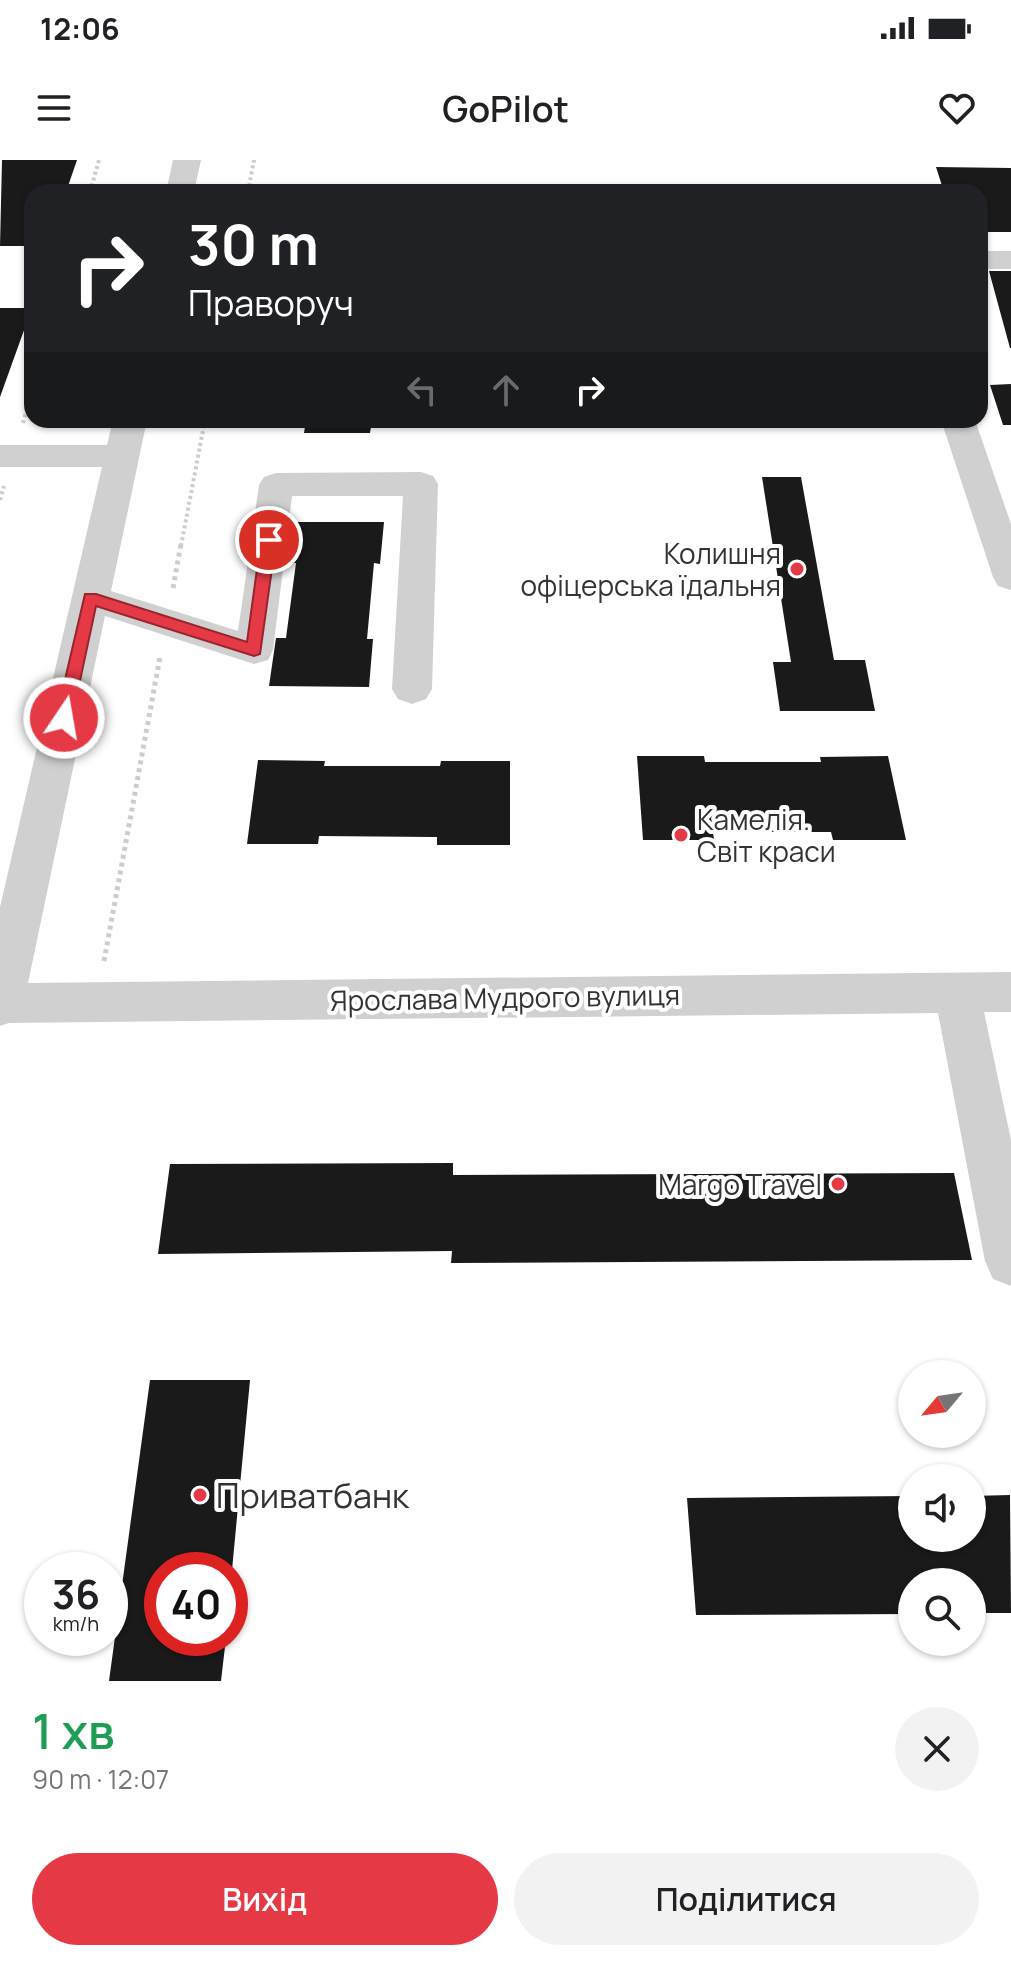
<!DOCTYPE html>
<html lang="uk">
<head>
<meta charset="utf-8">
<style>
	body { margin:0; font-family:Manrope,sans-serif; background:#f2f2f2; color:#202124; height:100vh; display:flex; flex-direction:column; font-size:30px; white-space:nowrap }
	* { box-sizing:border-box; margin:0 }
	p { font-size:26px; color:#757577 }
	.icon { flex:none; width:44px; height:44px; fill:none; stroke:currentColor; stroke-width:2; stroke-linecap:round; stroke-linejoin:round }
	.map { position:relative; height:1521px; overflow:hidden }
	.sheet { display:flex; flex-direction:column; background:#fff; flex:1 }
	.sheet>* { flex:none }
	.banner { position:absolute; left:24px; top:24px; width:964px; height:244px; border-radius:24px; box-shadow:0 2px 6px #0004; background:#202124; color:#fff; overflow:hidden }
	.needle { width:52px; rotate:241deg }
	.buttons { position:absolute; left:898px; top:1200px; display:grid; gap:16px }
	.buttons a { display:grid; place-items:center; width:88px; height:88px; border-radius:50%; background:#fff; box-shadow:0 2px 6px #0004; font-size:40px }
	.speed { position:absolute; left:24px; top:1392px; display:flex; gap:16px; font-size:40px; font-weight:700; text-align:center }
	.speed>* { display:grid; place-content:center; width:104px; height:104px; border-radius:50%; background:#fff; box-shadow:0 2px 6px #0004; line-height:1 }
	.speed small { font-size:20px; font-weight:400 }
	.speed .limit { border:12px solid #d22; background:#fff; color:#111 }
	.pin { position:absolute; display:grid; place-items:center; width:68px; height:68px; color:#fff; margin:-34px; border:4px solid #fff; border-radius:50%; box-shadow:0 2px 8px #0007 }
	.me { position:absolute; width:88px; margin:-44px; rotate:12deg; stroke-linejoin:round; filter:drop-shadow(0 0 6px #0008) }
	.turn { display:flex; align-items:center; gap:28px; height:168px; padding:0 32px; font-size:36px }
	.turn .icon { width:104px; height:104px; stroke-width:2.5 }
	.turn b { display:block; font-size:56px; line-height:68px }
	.lanes { display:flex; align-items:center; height:76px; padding:0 32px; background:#0003; justify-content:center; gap:40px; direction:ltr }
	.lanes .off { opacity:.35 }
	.round { display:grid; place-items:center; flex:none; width:84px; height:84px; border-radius:42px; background:#f2f2f2 }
	.head { display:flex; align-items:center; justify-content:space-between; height:136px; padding:0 32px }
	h1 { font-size:48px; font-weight:600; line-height:60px; color:#1e9e55 }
	.primary-button { display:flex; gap:16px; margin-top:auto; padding:16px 32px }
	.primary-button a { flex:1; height:92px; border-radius:48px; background:#e63946; color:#fff; font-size:32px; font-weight:600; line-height:92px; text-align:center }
	.primary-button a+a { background:#f2f2f2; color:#202124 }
	.status { display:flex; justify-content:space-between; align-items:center; height:56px; padding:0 40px; background:#fff; direction:ltr }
	.status svg { height:22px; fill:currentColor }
	header { display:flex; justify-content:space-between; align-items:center; height:104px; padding:0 32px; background:#fff; font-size:36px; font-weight:600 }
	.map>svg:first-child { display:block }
	.building { fill:#1a1a1a }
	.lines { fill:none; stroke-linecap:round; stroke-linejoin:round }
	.path-far1 { stroke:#cdcdcd; stroke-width:4; stroke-dasharray:3 3; stroke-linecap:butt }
	.path { stroke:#cdcdcd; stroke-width:5; stroke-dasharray:4 4; stroke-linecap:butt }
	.minor { fill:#d0d0d0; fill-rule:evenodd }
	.route { fill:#e63946; stroke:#96252e; stroke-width:2 }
	.poi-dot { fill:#e63946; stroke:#fff; stroke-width:3 }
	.labels { text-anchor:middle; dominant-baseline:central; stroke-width:8; stroke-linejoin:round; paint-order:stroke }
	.poi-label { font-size:28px; fill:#333; stroke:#fff; text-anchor:end }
	.street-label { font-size:28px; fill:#333; stroke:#fff }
	.near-poi-label { font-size:34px; fill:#333; stroke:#fff; text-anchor:start }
</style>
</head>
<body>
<div class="status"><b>12:06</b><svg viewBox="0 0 49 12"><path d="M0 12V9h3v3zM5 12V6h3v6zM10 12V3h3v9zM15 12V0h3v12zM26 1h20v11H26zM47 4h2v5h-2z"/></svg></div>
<header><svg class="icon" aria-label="menu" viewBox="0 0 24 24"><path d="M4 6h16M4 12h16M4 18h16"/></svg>GoPilot<svg class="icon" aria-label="heart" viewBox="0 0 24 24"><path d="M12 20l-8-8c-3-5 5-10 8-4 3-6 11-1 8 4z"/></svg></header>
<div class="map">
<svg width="1011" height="1521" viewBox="0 0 1011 1521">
	<rect width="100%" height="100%" fill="#fff"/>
	<path class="building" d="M2,0h75l-11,32h-34v54h-32z
		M936,7l75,1v64h-31v-40h-36z
		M764,24l2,8h-144l-1,-7z
		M335,26l164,1v5h-165z
		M989,111h22v77h-1z
		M0,148h32l-32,89z
		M1011,224v41h-8l-13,-40z
		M306,260h66l-2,13h-66z
		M762,317h39l33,183h31l10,51h-95l-7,-49h18z
		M293,362h91l-4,42 -6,-1 -7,76h6l-4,48 -100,-1 7,-48h10l10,-75h-9z
		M637,596h67l1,6h116l-1,-5 68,-1 18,84h-73l-2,-8h-118l1,8h-71z
		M258,600l67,1 -1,5h116l1,-5h69v84h-73v-8h-5l-113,-1 -1,8h-71z
		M453,1003v12l501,-2 18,87 -521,3 1,-12 -294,3 12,-90z
		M150,1220h100l-18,190h-70v68h64l-5,43h-112z
		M1010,1335l1,118h-39v-31h-60v32l-216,1 -9,-117 225,-2v42h60v-42z"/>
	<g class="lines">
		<path class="path-far1" d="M90,32l9,-32
			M248,32l6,-32
			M23,263l9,-32
			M0,340l4,-14
			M181,386l24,-126"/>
		<path class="path" d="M173,428l8,-44
			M104,801l56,-304"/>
		<path class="minor" d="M173,0h28l-7,32h-28z
			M980,91h31v18h-31z
			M113,260h34l-36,171 127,40 21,-146 5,-8 12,-4 145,-1 12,4 5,8 -6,205 -6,10 -14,5 -14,-5 -6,-10 11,-193h-111l-19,154 -5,10 -14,4 -149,-48 -77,367 983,-11v40h-27l27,128v146l-18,-7 -8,-18 -47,-248 -929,10 -9,3v-119l102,-440h-102v-22h107z
			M941,260h34l36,104v66l-13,-4 -5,-9z"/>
	</g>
	<path class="route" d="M269,375l7,5 -16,114 -6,2 -158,-50 -24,112 -8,7 -6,-2 -2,-5 29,-124h11l151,48 14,-102z"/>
	<g class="poi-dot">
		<circle cx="797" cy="409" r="8"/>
		<circle cx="681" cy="675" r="8"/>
		<circle cx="838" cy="1024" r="8"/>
		<circle cx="200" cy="1335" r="8"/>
	</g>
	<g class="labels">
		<g class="poi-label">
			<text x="781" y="393">Колишня<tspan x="781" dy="32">офіцерська їдальня</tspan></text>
			<text x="697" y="659" text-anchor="start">Камелія.<tspan x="697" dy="32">Світ краси</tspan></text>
			<text x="822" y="1024">Margo Travel</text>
		</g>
		<g class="street-label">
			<text transform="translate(505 837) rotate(-1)">Ярослава Мудрого вулиця</text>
		</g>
		<g class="near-poi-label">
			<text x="216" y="1335">Приватбанк</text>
		</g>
	</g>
</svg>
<div class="buttons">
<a><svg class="needle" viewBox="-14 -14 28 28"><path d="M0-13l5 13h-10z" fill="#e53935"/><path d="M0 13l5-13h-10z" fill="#757577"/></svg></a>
<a><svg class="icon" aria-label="sound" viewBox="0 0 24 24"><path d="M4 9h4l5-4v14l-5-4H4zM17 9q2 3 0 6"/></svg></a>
<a><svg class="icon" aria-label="search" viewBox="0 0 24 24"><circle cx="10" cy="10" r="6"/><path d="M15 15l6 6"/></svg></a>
</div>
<div class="speed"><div>36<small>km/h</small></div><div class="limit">40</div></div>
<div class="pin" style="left:269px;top:380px;background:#d93025"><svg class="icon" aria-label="arrive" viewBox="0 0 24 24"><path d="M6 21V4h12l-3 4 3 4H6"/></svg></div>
<svg class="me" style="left:64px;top:558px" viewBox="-20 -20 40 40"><circle r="17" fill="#e63946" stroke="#fff" stroke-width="3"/><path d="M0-11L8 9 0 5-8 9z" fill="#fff"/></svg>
<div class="banner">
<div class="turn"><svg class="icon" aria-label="right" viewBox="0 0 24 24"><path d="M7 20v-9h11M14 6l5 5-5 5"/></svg><div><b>30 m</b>Праворуч</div></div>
<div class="lanes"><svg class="icon off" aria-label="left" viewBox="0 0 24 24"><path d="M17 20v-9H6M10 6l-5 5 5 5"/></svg><svg class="icon off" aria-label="ahead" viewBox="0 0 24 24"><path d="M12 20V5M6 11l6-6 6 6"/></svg><svg class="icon" aria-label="right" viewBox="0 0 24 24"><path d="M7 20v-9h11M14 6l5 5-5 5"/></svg></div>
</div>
</div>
<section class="sheet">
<div class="head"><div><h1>1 хв</h1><p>90 m · 12:07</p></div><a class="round"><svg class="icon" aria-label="close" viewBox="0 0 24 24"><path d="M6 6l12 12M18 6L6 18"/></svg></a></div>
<div class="primary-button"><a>Вихід</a><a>Поділитися</a></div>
</section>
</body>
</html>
